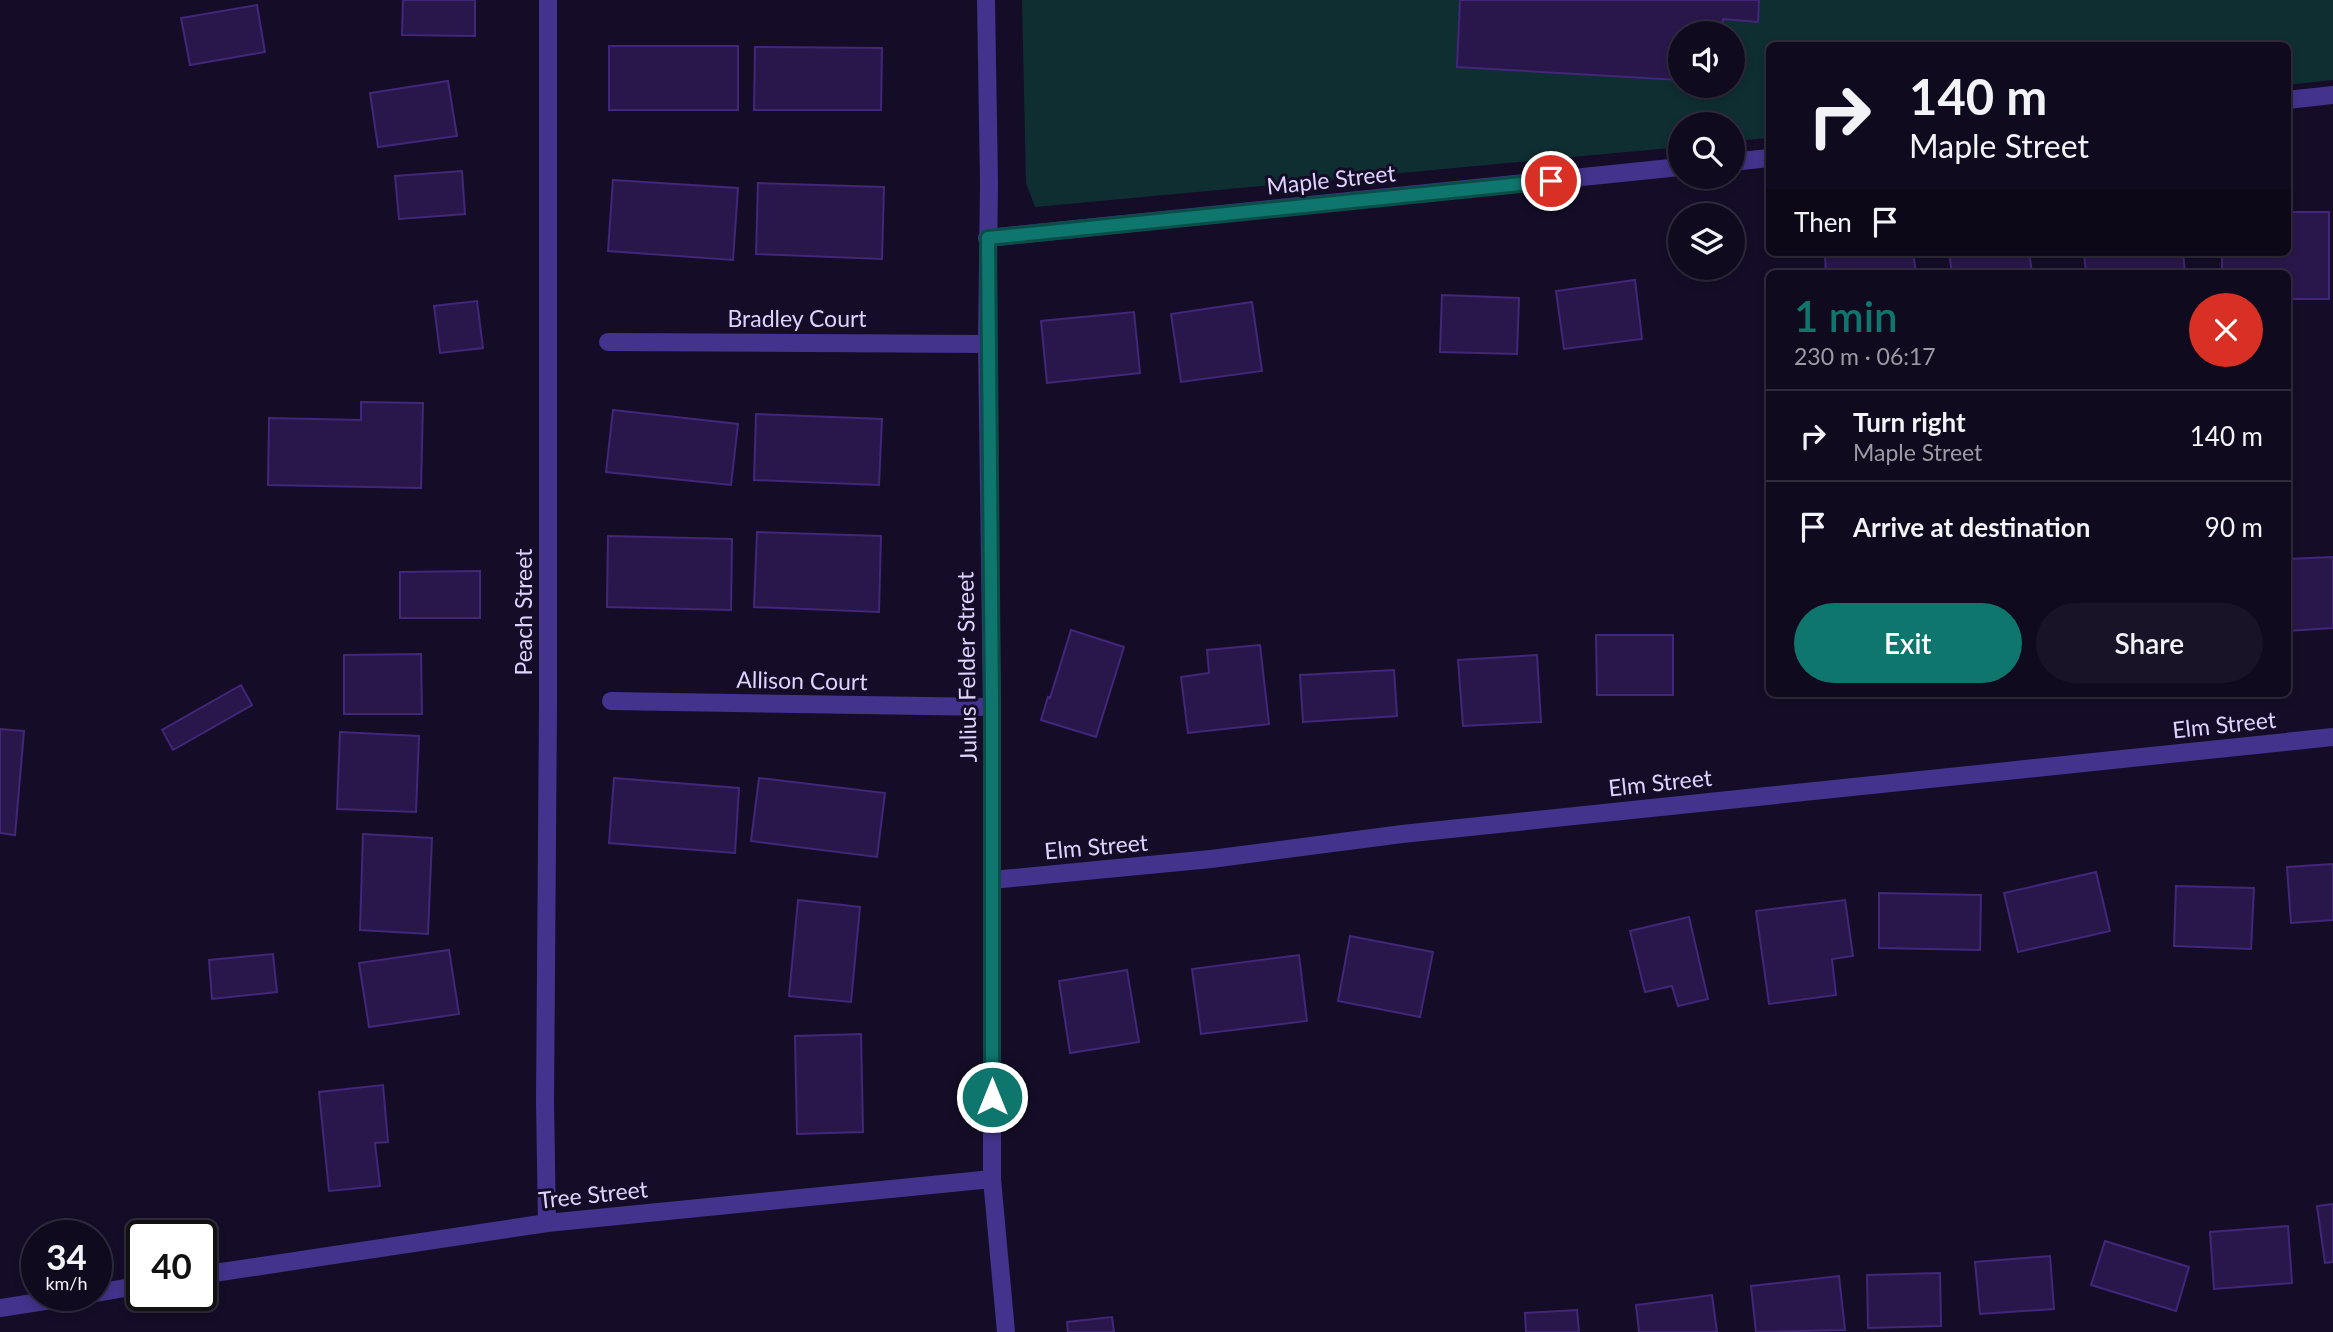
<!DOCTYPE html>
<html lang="en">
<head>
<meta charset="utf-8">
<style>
	body { margin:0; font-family:Lato,sans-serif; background:#191327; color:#f1f3f6; height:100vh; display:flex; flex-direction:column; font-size:26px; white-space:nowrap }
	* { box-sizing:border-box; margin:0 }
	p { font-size:23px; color:#9c9aa4 }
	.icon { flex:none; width:38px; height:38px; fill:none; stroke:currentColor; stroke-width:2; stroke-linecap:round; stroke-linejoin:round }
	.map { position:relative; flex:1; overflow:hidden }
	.details { position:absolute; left:1766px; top:270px; width:525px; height:427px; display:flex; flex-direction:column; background:#100a1e; border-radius:10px; box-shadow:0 4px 10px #0003,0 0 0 2px #302b3c }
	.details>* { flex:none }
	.banner { position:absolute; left:1766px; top:42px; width:525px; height:214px; border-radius:10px; box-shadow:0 4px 10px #0003,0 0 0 2px #302b3c; background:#100a1e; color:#f1f3f6; overflow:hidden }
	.buttons { position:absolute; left:1668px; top:21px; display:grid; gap:14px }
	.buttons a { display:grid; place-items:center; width:77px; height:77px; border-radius:50%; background:#100a1e; box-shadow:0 4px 10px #0003,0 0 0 2px #302b3c; font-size:35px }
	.speed { position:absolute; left:21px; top:1220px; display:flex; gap:14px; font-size:35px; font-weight:700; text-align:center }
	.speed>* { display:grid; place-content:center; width:91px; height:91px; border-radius:50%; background:#100a1e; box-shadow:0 4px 10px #0003,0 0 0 2px #302b3c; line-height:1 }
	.speed small { font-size:18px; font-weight:400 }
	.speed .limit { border:4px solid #111; border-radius:10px; background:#fff; color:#111 }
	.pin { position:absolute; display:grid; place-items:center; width:60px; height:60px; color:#fff; margin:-30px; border:4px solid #fff; border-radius:50%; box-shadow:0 2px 7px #0007 }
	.me { position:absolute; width:77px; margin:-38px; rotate:0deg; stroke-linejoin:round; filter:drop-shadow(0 0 5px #0008) }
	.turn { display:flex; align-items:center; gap:24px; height:147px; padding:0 28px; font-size:32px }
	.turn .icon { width:91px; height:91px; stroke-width:2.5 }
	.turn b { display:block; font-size:49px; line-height:60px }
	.then { display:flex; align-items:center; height:66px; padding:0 28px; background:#0003; gap:14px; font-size:26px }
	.round { display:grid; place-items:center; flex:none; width:74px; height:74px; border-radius:37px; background:#191327 }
	.headline { display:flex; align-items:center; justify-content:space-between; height:119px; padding:0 28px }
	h1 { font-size:42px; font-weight:600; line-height:52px; color:#0f766e }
	.action { display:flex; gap:14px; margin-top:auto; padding:14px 28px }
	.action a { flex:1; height:80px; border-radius:42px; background:#0f766e; color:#fff; font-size:28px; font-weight:600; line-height:80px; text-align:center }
	.action a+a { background:#191327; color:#f1f3f6 }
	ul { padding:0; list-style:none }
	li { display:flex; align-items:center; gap:21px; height:91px; padding:0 28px; border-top:2px solid #302b3c }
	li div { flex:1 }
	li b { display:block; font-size:26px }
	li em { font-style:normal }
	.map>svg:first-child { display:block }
	.green { fill:#0f2e32; fill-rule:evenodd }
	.building { fill:#29174b; stroke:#422679; stroke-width:2 }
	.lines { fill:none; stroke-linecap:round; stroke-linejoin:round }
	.minor { stroke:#43338c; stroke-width:18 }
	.tertiary { stroke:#43338c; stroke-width:18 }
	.route-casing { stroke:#0a4d48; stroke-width:18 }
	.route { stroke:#0f766e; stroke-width:12 }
	.labels { text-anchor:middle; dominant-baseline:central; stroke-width:6; stroke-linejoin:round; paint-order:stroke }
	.street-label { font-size:23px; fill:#ded3ff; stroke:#150d28 }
</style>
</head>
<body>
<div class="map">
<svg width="2333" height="1332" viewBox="0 0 2333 1332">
	<rect width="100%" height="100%" fill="#150d28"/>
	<path class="green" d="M1022,0h1311v80l-46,5v-39h-518v92l-36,3 -1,-17h-52v23l-645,60 -9,-24zM1680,33h52v53h-52z"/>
	<path class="building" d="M403,0h72v36l-73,-1z
		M1460,0h299l-1,22 -35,-3 -1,14h-42v47l-223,-13z
		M257,5l8,47 -75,13 -9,-47z
		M609,46h129v64h-129z
		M755,47l127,1 -1,62h-127z
		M448,81l9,55 -79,11 -8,-54z
		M462,171l3,43 -66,5 -4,-43z
		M613,180l125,8 -5,72 -125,-9z
		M758,183l126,4 -2,72 -126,-5z
		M2287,212h42v87h-42v-26h-65v-21h65z
		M1870,252h43l3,21h-90l-1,-16z
		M1949,252h80l3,21h-80z
		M2084,252h99l2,21h-99z
		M1635,280l7,59 -78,10 -8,-58z
		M1442,295l77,3 -2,56 -77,-2z
		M477,301l6,47 -43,5 -6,-47z
		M1252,302l10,69 -81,11 -10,-68z
		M1134,312l6,61 -93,10 -6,-62z
		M361,402l62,1 -2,85 -153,-3 1,-67 92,2z
		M613,410l125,14 -7,61 -125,-13z
		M756,414l126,5 -3,66 -125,-5z
		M757,532l124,4 -2,76 -125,-5z
		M608,536l124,3 -1,71 -124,-3z
		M2333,557v71l-46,3v-72z
		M480,571v47h-80v-46z
		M1071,630l53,17 -28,90 -55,-17 7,-23 2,1z
		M1596,635h77v60h-76z
		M1260,645l9,79 -81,9 -7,-56 28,-4 -2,-23z
		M421,654l1,60h-78v-59z
		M1537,655l4,67 -78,4 -5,-66z
		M1394,670l3,46 -94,6 -3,-47z
		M241,685l11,20 -79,45 -11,-20z
		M0,729l24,2 -9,104 -15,-2z
		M340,732l79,4 -3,76 -79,-3z
		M614,778l125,10 -4,65 -126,-10z
		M759,778l126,15 -8,64 -126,-16z
		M363,834l69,4 -4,96 -68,-4z
		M2333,864v56l-42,3 -4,-56z
		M2096,872l14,59 -92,21 -14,-59z
		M2176,886l78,2 -3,61 -77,-3z
		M1879,893l102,2 -1,55 -101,-2z
		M798,900l62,7 -9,95 -62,-6z
		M1845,900l8,56 -21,3 4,36 -67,9 -13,-93z
		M1689,917l19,82 -30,7 -6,-20 -27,6 -15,-61z
		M1350,936l83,16 -13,65 -82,-16z
		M449,950l10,64 -90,13 -10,-64z
		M273,954l4,38 -65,7 -3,-39z
		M1299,955l8,66 -106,13 -9,-65z
		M1127,970l12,72 -69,11 -11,-72z
		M861,1034l2,98 -66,2 -2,-98z
		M383,1085l5,57 -13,1 5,43 -51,5 -10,-99z
		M2333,1204v58l-8,1 -8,-57z
		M2288,1226l4,57 -78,6 -4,-57z
		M2105,1241l84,26 -13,44 -85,-26z
		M2050,1256l4,53 -74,5 -5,-52z
		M1940,1273l1,53 -73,2 -1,-53z
		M1839,1276l6,54 -89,2 -5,-46z
		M1712,1295l5,37h-78l-3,-27z
		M1577,1310l2,22h-53l-1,-19z
		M1112,1317l2,15h-46l-1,-10z"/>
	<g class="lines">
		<path class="minor" d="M2287,100l46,-5
			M1732,162l37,-4
			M987,238l693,-71
			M608,342l379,2
			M611,701l381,6
			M992,880l219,-21 191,-25 931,-97
			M547,1223l-2,-121 3,-395v-707
			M201,1275l346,-52 445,-44
			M96,1293l46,-8
			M0,1308l84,-13"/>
		<path class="tertiary" d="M986,0l3,183 -2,161 5,363v472l14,153"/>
	</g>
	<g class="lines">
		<defs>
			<path id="route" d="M992,1097v-390l-4,-469 563,-57"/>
		</defs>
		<use href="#route" class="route-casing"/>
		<use href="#route" class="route"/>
	</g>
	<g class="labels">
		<g class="street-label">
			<text transform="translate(1331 179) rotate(-6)">Maple Street</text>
			<text x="797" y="318">Bradley Court</text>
			<text transform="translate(523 612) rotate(-90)">Peach Street</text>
			<text transform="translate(966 667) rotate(-91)">Julius Felder Street</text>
			<text transform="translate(802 680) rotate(1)">Allison Court</text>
			<text transform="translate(2224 724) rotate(-6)">Elm Street</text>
			<text transform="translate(1660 782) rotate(-6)">Elm Street</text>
			<text transform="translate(1096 846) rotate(-5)">Elm Street</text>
			<text transform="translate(593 1194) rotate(-6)">Tree Street</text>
		</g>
	</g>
</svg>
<div class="buttons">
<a><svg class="icon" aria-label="sound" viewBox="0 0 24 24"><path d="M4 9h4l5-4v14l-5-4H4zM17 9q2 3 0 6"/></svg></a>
<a><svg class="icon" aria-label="search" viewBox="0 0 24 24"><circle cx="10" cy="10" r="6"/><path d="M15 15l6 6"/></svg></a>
<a><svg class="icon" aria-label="layers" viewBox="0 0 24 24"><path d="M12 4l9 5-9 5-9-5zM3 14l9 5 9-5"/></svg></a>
</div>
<div class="speed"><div>34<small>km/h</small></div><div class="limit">40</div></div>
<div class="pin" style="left:1551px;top:181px;background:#d93025"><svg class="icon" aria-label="arrive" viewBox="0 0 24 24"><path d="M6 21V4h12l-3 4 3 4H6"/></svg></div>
<svg class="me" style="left:992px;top:1097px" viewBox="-20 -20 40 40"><circle r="17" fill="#0f766e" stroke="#fff" stroke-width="3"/><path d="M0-11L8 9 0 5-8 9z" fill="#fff"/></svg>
<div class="banner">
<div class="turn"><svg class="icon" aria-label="right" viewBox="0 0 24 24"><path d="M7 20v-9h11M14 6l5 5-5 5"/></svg><div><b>140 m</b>Maple Street</div></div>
<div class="then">Then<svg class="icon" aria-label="arrive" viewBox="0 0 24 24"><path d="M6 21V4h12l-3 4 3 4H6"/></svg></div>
</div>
<section class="details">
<div class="headline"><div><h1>1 min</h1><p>230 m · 06:17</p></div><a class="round" style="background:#d93025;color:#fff"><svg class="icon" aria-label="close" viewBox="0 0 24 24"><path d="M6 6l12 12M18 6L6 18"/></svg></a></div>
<ul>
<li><svg class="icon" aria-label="right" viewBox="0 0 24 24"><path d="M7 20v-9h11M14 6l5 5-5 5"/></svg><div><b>Turn right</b><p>Maple Street</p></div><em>140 m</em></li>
<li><svg class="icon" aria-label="arrive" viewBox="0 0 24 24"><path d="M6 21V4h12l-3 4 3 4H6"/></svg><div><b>Arrive at destination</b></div><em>90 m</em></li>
</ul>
<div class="action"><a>Exit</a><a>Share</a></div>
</section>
</div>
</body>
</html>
